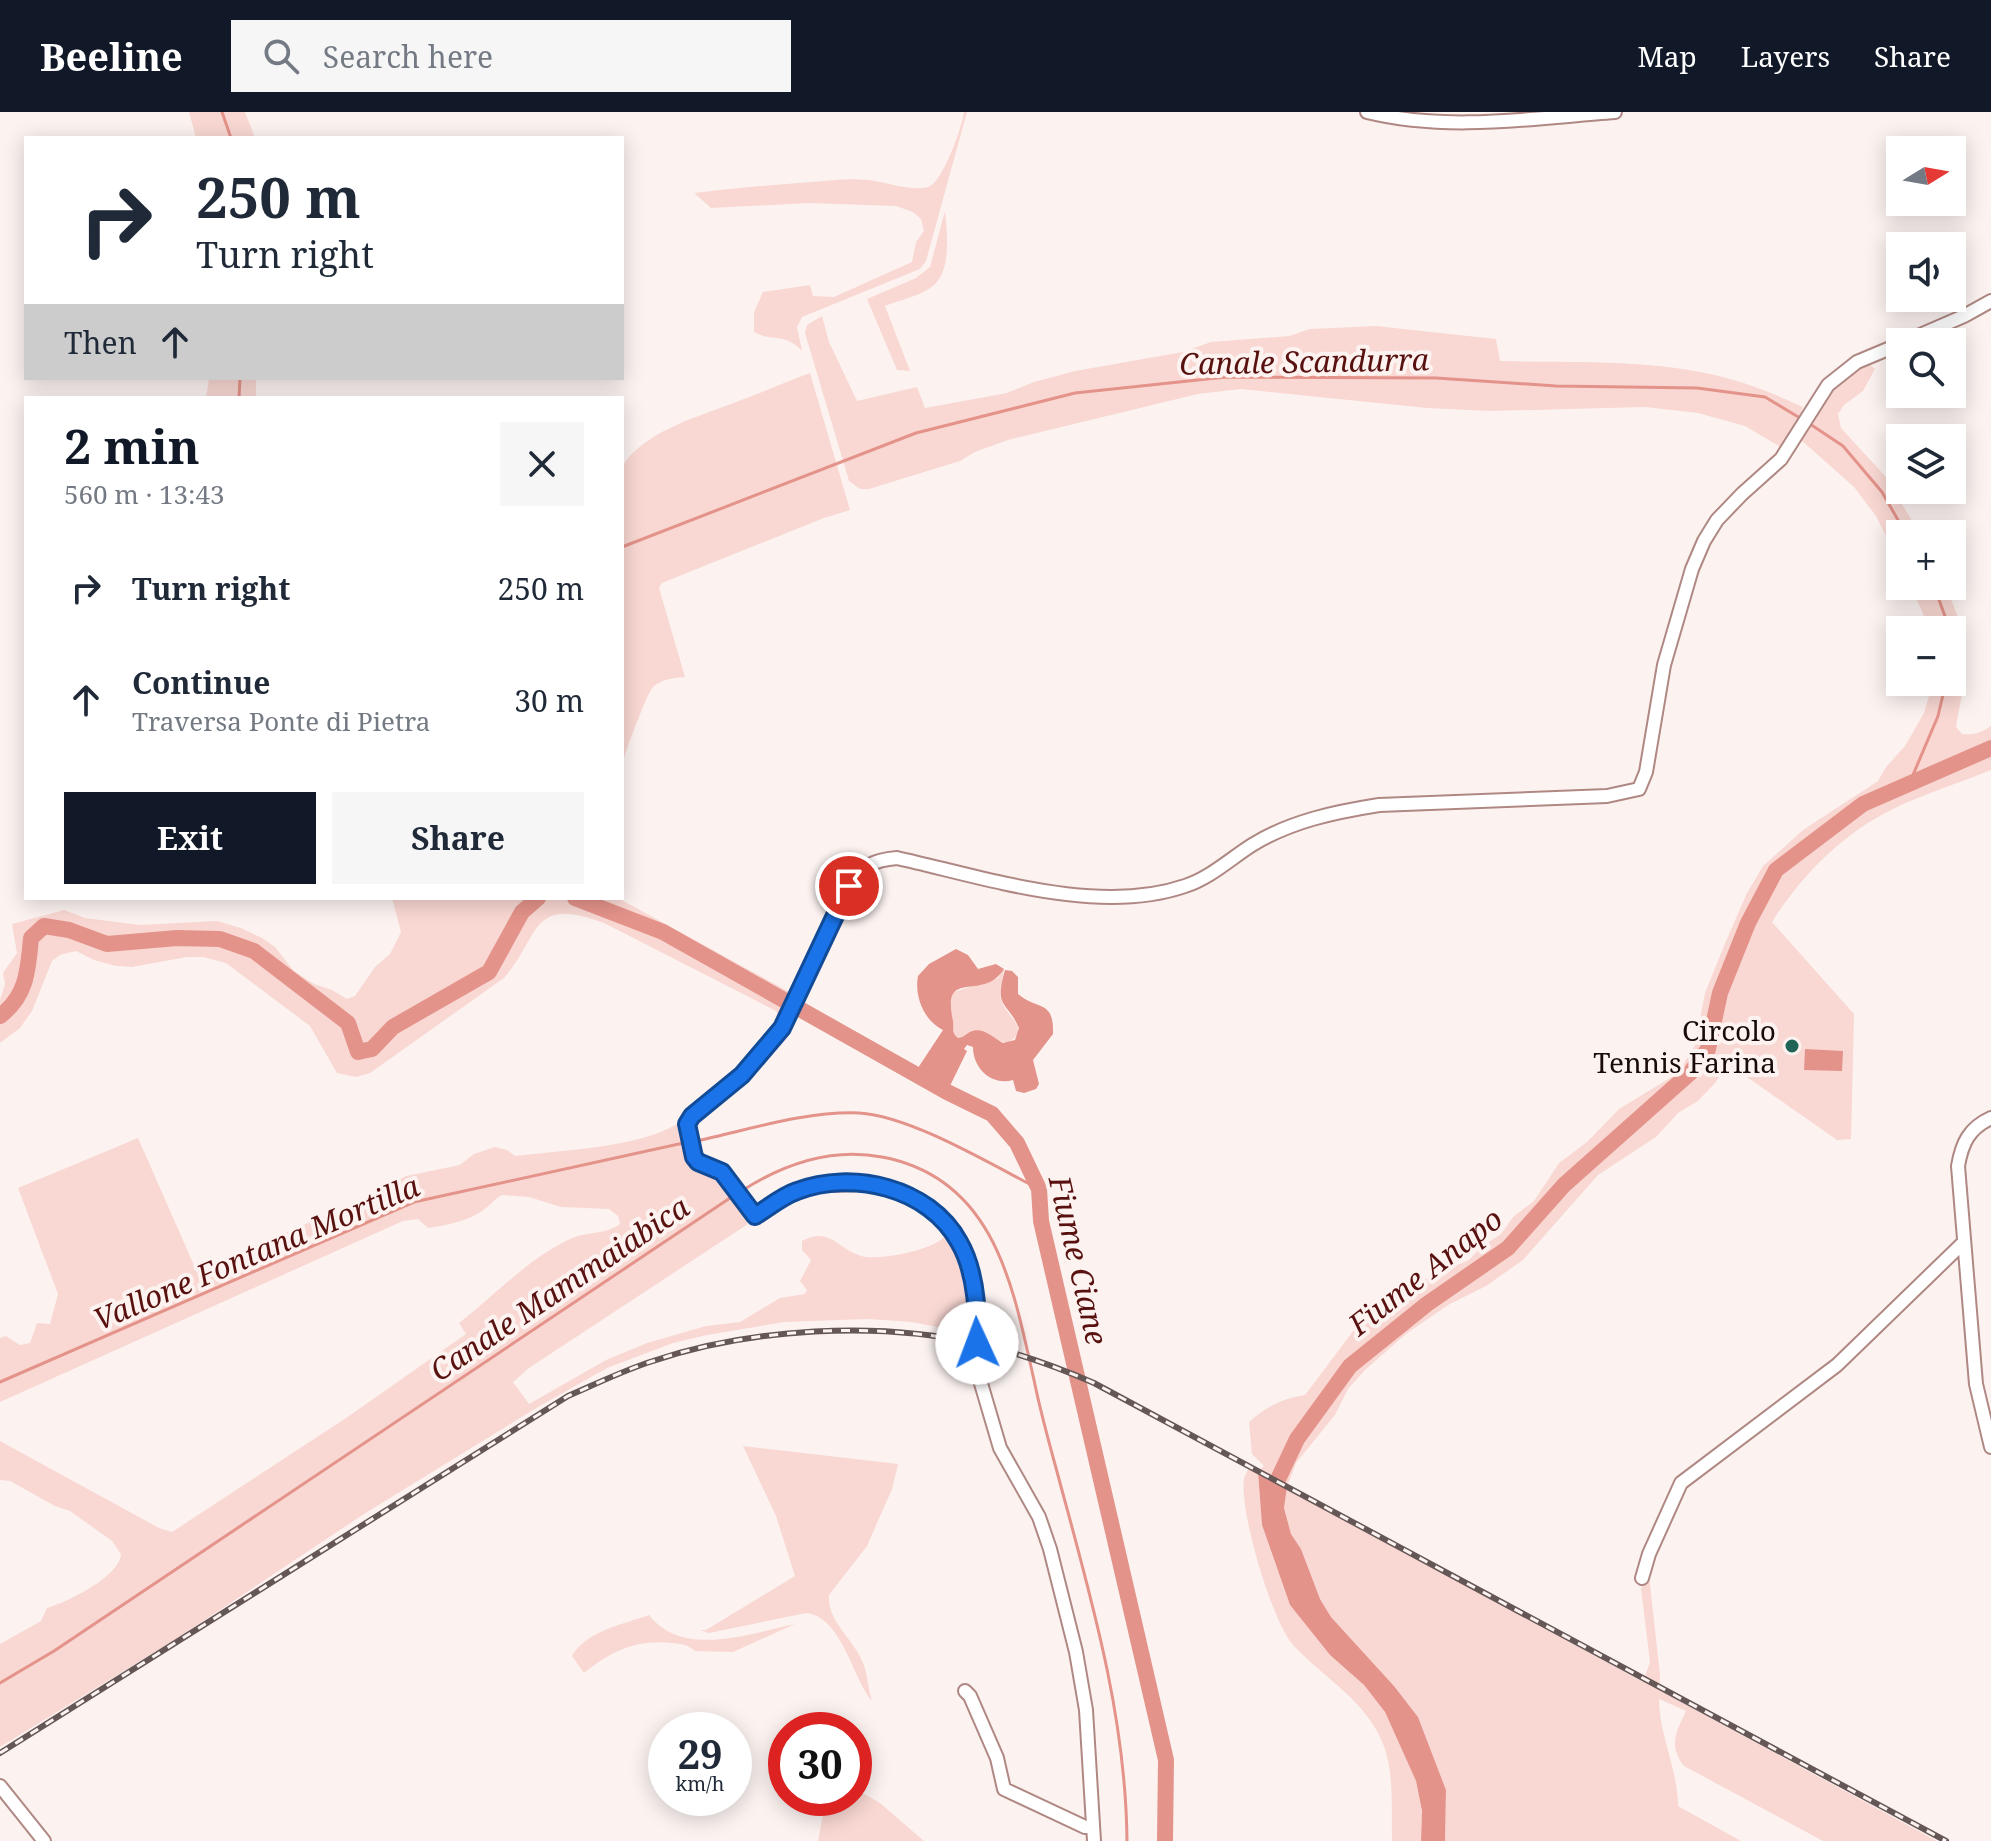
<!DOCTYPE html>
<html lang="en">
<head>
<meta charset="utf-8">
<style>
	body { margin:0; font-family:"Noto Serif",serif; background:#f6f6f7; color:#1f2937; height:100vh; display:flex; flex-direction:column; font-size:30px; white-space:nowrap }
	* { box-sizing:border-box; margin:0 }
	p { font-size:26px; color:#747a83 }
	.icon { flex:none; width:44px; height:44px; fill:none; stroke:currentColor; stroke-width:2; stroke-linecap:round; stroke-linejoin:round }
	.map { position:relative; flex:1; overflow:hidden }
	.sheet { position:absolute; left:24px; top:284px; width:600px; height:504px; display:flex; flex-direction:column; background:#fff; border-radius:0px; box-shadow:0 4px 20px #0003 }
	.sheet>* { flex:none }
	.hud { position:absolute; left:24px; top:24px; width:600px; height:244px; border-radius:0px; box-shadow:0 4px 20px #0003; background:#fff; color:#1f2937; overflow:hidden }
	.needle { width:52px; rotate:79deg }
	.buttons { position:absolute; left:1886px; top:24px; display:grid; gap:16px }
	.buttons a { display:grid; place-items:center; width:80px; height:80px; border-radius:0px; background:#fff; box-shadow:0 4px 20px #0003; font-size:40px }
	.speed { position:absolute; left:648px; top:1600px; display:flex; gap:16px; font-size:40px; font-weight:700; text-align:center }
	.speed>* { display:grid; place-content:center; width:104px; height:104px; border-radius:50%; background:#fff; box-shadow:0 4px 20px #0003; line-height:1 }
	.speed small { font-size:20px; font-weight:400 }
	.speed .limit { border:12px solid #d22; background:#fff; color:#111 }
	.pin { position:absolute; display:grid; place-items:center; width:68px; height:68px; color:#fff; margin:-34px; border:4px solid #fff; border-radius:50%; box-shadow:0 2px 8px #0007 }
	.me { position:absolute; width:88px; margin:-44px; rotate:358deg; stroke-linejoin:round; filter:drop-shadow(0 0 6px #0008) }
	.turn { display:flex; align-items:center; gap:28px; height:168px; padding:0 40px; font-size:36px }
	.turn .icon { width:104px; height:104px; stroke-width:2.5 }
	.turn b { display:block; font-size:56px; line-height:68px }
	.then { display:flex; align-items:center; height:76px; padding:0 40px; background:#0003; gap:16px; font-size:30px }
	.round { display:grid; place-items:center; flex:none; width:84px; height:84px; border-radius:0px; background:#f6f6f7 }
	.overview { display:flex; align-items:center; justify-content:space-between; height:136px; padding:0 40px }
	h1 { font-size:48px; font-weight:700; line-height:60px; color:#111827 }
	.action { display:flex; gap:16px; margin-top:auto; padding:16px 40px }
	.action a { flex:1; height:92px; border-radius:0px; background:#111827; color:#fff; font-size:32px; font-weight:700; line-height:92px; text-align:center }
	.action a+a { background:#f6f6f7; color:#1f2937 }
	ul { padding:0; list-style:none }
	li { display:flex; align-items:center; gap:24px; height:112px; padding:0 40px }
	li div { flex:1 }
	li b { display:block; font-size:30px }
	li em { font-style:normal }
	header { display:flex; align-items:center; gap:48px; box-sizing:border-box; height:112px; padding:0 40px; background:#111827; color:#fff }
	header strong { font-size:38px }
	nav { display:flex; gap:44px; margin-inline-start:auto; font-size:28px }
	.search { width:560px; height:72px; background:#f6f6f7; display:flex; align-items:center; gap:20px; box-sizing:border-box; padding:0 28px; border-radius:0px; color:#747a83; font-size:30px }
	.map>svg:first-child { display:block }
	.green { fill:#f9d8d3 }
	.water { fill:#e4938a }
	.lines { fill:none; stroke-linecap:round; stroke-linejoin:round }
	.stream { stroke:#e4938a; stroke-width:3 }
	.river { stroke:#e4938a; stroke-width:16 }
	.minor-casing { stroke:#b08883; stroke-width:16 }
	.minor { stroke:#fff; stroke-width:12 }
	.rail-casing { stroke:#645756; stroke-width:6 }
	.rail { stroke:#fcf3f1; stroke-width:3; stroke-dasharray:9; stroke-linecap:butt }
	.route-casing { stroke:#114b97; stroke-width:20 }
	.route { stroke:#1a73e8; stroke-width:14 }
	.poi-dot { fill:#1f6457; stroke:#fcf3f1; stroke-width:3 }
	.labels { text-anchor:middle; dominant-baseline:central; stroke-width:8; stroke-linejoin:round; paint-order:stroke }
	.poi-label { font-size:28px; fill:#190b0a; stroke:#fcf3f1; text-anchor:end }
	.water-label { font-size:30px; font-style:italic; fill:#58110f; stroke:#fcf3f1 }
</style>
</head>
<body>
<header>
<strong>Beeline</strong>
<div class="search"><svg class="icon" aria-label="search" viewBox="0 0 24 24"><circle cx="10" cy="10" r="6"/><path d="M15 15l6 6"/></svg>Search here</div>
<nav><a>Map</a><a>Layers</a><a>Share</a></nav>
</header>
<div class="map">
<svg width="1991" height="1729" viewBox="0 0 1991 1729">
	<rect width="100%" height="100%" fill="#fcf3f1"/>
	<path class="green" d="M189,0h56l10,26h-59z
		M964,0h3l-41,149 -6,8 -118,48 -5,10 5,24c-17,-19 -30,-9 -48,-19v-20l9,-20 47,-7 3,11 21,1 78,-35 4,-20 8,-11 -3,-12 -8,-7 -17,-6 -86,-3 -99,5 -17,-15c39,-5 78,-8 117,-11 18,-1 38,-4 56,-2 17,1 44,12 61,7 14,-3 34,-60 36,-75z
		M945,99c2,22 7,59 -12,75 -13,10 -33,14 -48,20l25,65 -13,-1 -30,-71 49,-21 14,-11z
		M822,204l7,26 28,59 60,-14 8,21 82,-15 27,-11 41,-11 108,-19 28,-10 78,-6 21,-7 66,-3 120,13 4,22c69,2 142,-2 210,13 33,7 63,19 93,33l-2,4 11,6c16,-24 30,-42 56,-54l7,6 -12,22 -19,14 -6,9 3,14 44,48 35,58h-20v30l-24,-48 -22,-29 -63,-56 -9,17 -37,-22 -47,-13 -53,-6 -154,4 -64,-3 -186,-19 -43,5 -190,46 -33,12 -15,9 -91,28h-9l-11,-8 -44,-148 2,-8z
		M810,261l40,137 -26,8 -162,65 -3,5 26,89c-11,1 -22,2 -31,9 -7,6 -28,65 -32,78v-297c20,-34 72,-49 106,-62 28,-10 55,-22 82,-32z
		M209,266h47v20h-50z
		M1911,474h34c14,30 24,58 20,91 -2,17 -7,33 -9,50l6,7c13,1 19,-1 29,-8v44c-31,13 -68,24 -98,39 -51,25 -92,67 -121,113l82,92 -3,125 -14,1 -93,-65 -4,-7 -4,2 -9,-7 -11,19 -18,19 -20,12 -22,24 -58,38 -75,85 -37,26 -38,19 -42,29 -41,36 -17,19 -13,26 -39,48 -9,24 356,195 7,-20 -9,-73 10,-31 36,-73 -33,71 -5,19 11,100 -1,15 278,151h-114l-139,-75c-16,-20 -8,-34 2,-55l-27,-12c0,36 19,70 19,107l63,35h-296l1,-51 -28,-73 -24,-31 -63,-69 -11,-18 -19,-50 -10,-15 -7,-26 3,-20 -29,-15 4,52 28,80 40,50 34,30 21,27 31,69 6,31 -1,29h-29c-1,-33 3,-72 -11,-102 -18,-40 -58,-62 -87,-93 -22,-23 -55,-136 -50,-167 1,-4 3,-8 5,-11l8,4 7,-6 -12,-12 -3,-32c16,-15 34,-24 56,-27l55,-73 58,-40 51,-22 12,-13 20,-13 12,-17 21,-16 25,-38 28,-21 32,-33 59,-36 17,-28 10,-52 21,-52 21,-48 16,-27 40,-36 75,-49 8,-14 19,-21 19,-33 9,-31h19v-52h-22z
		M392,786h226l177,97 -13,26 -6,4 2,-9 -2,-5 -172,-88c-74,-28 -63,12 -100,55l-134,95 -14,4 -19,-4 -27,-47 -84,-63 -23,-6h-16l-55,10 -16,-1 -22,-6 -18,-9 -16,4 -8,6 -20,50 -12,17 -20,15v-43l5,-16 -2,-11 14,-20 -5,-29 52,-14 21,8 55,7 77,-4 24,7 21,10 13,9 19,24 20,13 18,6 15,9 8,-3 20,-29 15,-13 11,-22z
		M1004,857c0,9 -6,21 -3,31 4,13 17,19 18,34l-11,9 -11,-3 -9,-7 -30,6c-9,-11 -11,-35 -4,-47l44,-14z
		M677,1012l5,7 7,32 30,15 29,46 -219,144 -16,14 16,22 77,-44 41,-17 59,-17 34,-4 40,-24 25,-4 2,-4 -7,-9 11,-21 -9,-10v-9c30,-16 37,12 64,16 18,2 68,-7 79,-21 24,23 28,65 25,97l-59,-11 -43,-3 -84,3 -77,13 -34,8 -66,25 -74,42 -169,104 -180,120 -184,113v-103l41,-23 6,-13c21,-6 73,-32 74,-54l-9,-13 -42,-30 -15,-5 -45,-25 -10,-1v-39l159,87 13,4 174,-114 120,-84 -7,-11c35,-27 69,-64 109,-83 17,-9 38,-5 52,-16l-2,-8 -9,-7 -48,-2 -32,-10 -27,-2c-7,4 -10,8 -16,13 -16,13 -38,17 -58,20l-10,-9 -15,2 -403,181v-64l6,-2 14,9 10,-2 7,-20 13,1 8,-30 -40,-106 120,-50 59,134 170,-75 39,-21 54,-11 14,-11 21,-7 12,3 8,6c47,-6 123,-8 162,-32z
		M743,1334l155,18 -6,25 -25,57 -38,49c-2,27 25,44 34,68 5,12 5,26 9,38 -20,-24 -30,-84 -66,-88l-97,20 -9,-3h6l89,-54 -19,-60z
		M649,1503c34,44 102,18 146,9l-62,28 -38,-1c-8,-7 -14,-7 -23,-8 -35,-4 -61,8 -88,30l-12,-17c14,-25 52,-32 77,-41z
		M854,1676l26,15 44,38h-106l8,-43h28z"/>
	<path class="water" d="M956,837l12,6 10,14 18,-5 8,5c-21,34 -63,-3 -51,52 1,8 -2,11 5,17 4,0 7,-3 12,-6 12,-6 22,5 33,11l12,-3 4,-12c-13,-29 -25,-19 -14,-58l7,1 6,6v17c20,17 36,5 35,40l-20,26 6,24 -3,5 -12,4 -8,-2 -3,-11c-22,6 -40,-12 -40,-33l-6,-2 -3,4 3,2 -20,41 -33,-18 29,-44c-19,-9 -29,-34 -25,-54l11,-12z
		M1805,937l38,2 -1,20 -38,-1z
		M1258,1360l29,15 -3,21 7,26 10,15 19,50 11,18 63,69 24,31 28,73 -1,51h-24l1,-30 -6,-30 -31,-69 -21,-27 -34,-30 -40,-50 -28,-80z"/>
	<g class="lines">
		<path class="stream" d="M222,0l9,26
			M239,286l1,-20
			M1807,310l36,24 39,46 24,42
			M622,435l294,-114 159,-40 151,-16 210,1 120,8 141,2 68,9 35,21
			M1934,474l16,44
			M1910,670l28,-66 8,-34
			M696,1029c52,-11 109,-30 163,-28 52,3 133,52 180,76
			M740,1080c43,-28 90,-45 142,-35 113,21 131,130 152,223 6,30 14,59 22,88 33,123 70,245 71,373
			M0,1270l414,-180 274,-60
			M0,1571l54,-32 679,-455"/>
		<path class="river" d="M575,786l88,34 284,160 45,22 25,29 22,46 2,32 125,539 -1,81
			M0,904c27,-20 28,-46 31,-78l13,-12 25,4 38,14 70,-6 43,1 34,12 94,72 10,29 14,-3 21,-22 96,-55 33,-60 16,-14
			M1274,1388l-1,-10 24,-51 53,-73 77,-62 81,-56 56,-63 126,-112 18,-24 12,-56 28,-70 28,-53 87,-66 128,-56"/>
		<defs>
			<path id="minor" d="M1367,0c81,20 166,6 248,0
				M1904,230l60,-26 27,-15
				M1991,1006c-22,10 -29,25 -33,48l18,218 15,63
				M1642,1466l7,-24 32,-71 156,-118 127,-123
				M965,1579l5,5 27,62 7,31 81,38h8
				M0,1674l44,55
				M1094,1729l-8,-131 -10,-58 -26,-103 -11,-32 -39,-69 -25,-85 2,-39 -2,-27 -8,-38 -7,-17 -20,-25 -22,-16 -31,-14 -16,-3 -52,1 -24,6 -40,25 -33,-44 -24,-10 -4,-5 -7,-33 5,-8 50,-41 40,-47 67,-142c13,-20 24,-26 48,-28 86,19 201,58 288,28 25,-8 45,-27 67,-41 39,-24 83,-33 127,-40l228,-9 32,-7 7,-17 18,-107 28,-96 12,-28 13,-21 25,-26 39,-35 47,-74 29,-23 43,-18"/>
		</defs>
		<use href="#minor" class="minor-casing"/>
		<use href="#minor" class="minor"/>
		<defs>
			<path id="rail" d="M0,1641l568,-357c28,-12 56,-26 85,-35 97,-33 225,-40 326,-17 39,9 78,23 115,39l852,458"/>
		</defs>
		<use href="#rail" class="rail-casing"/>
		<use href="#rail" class="rail"/>
	</g>
	<g class="lines">
		<defs>
			<path id="route" d="M849,774l-67,142 -40,47 -50,41 -5,8 7,33 4,5 24,10 33,44c13,-8 27,-20 42,-25 55,-21 132,-4 162,51 17,29 19,68 18,101"/>
		</defs>
		<use href="#route" class="route-casing"/>
		<use href="#route" class="route"/>
	</g>
	<circle class="poi-dot" cx="1792" cy="934" r="8"/>
	<g class="labels">
		<g class="poi-label">
			<text x="1776" y="918">Circolo<tspan x="1776" dy="32">Tennis Farina</tspan></text>
		</g>
		<g class="water-label">
			<text transform="translate(1304 249) rotate(-1)">Canale Scandurra</text>
			<text transform="translate(256 1140) rotate(-23)">Vallone Fontana Mortilla</text>
			<text transform="translate(1079 1148) rotate(77)">Fiume Ciane</text>
			<text transform="translate(1425 1159) rotate(-38)">Fiume Anapo</text>
			<text transform="translate(559 1176) rotate(-34)">Canale Mammaiabica</text>
		</g>
	</g>
</svg>
<div class="buttons">
<a><svg class="needle" viewBox="-14 -14 28 28"><path d="M0-13l5 13h-10z" fill="#e53935"/><path d="M0 13l5-13h-10z" fill="#747a83"/></svg></a>
<a><svg class="icon" aria-label="sound" viewBox="0 0 24 24"><path d="M4 9h4l5-4v14l-5-4H4zM17 9q2 3 0 6"/></svg></a>
<a><svg class="icon" aria-label="search" viewBox="0 0 24 24"><circle cx="10" cy="10" r="6"/><path d="M15 15l6 6"/></svg></a>
<a><svg class="icon" aria-label="layers" viewBox="0 0 24 24"><path d="M12 4l9 5-9 5-9-5zM3 14l9 5 9-5"/></svg></a>
<a>+</a>
<a>−</a>
</div>
<div class="speed"><div>29<small>km/h</small></div><div class="limit">30</div></div>
<div class="pin" style="left:849px;top:774px;background:#d93025"><svg class="icon" aria-label="arrive" viewBox="0 0 24 24"><path d="M6 21V4h12l-3 4 3 4H6"/></svg></div>
<svg class="me" style="left:977px;top:1231px" viewBox="-20 -20 40 40"><circle r="19" fill="#fff"/><path d="M0-13L10 11 0 6-10 11z" fill="#1a73e8"/></svg>
<div class="hud">
<div class="turn"><svg class="icon" aria-label="right" viewBox="0 0 24 24"><path d="M7 20v-9h11M14 6l5 5-5 5"/></svg><div><b>250 m</b>Turn right</div></div>
<div class="then">Then<svg class="icon" aria-label="ahead" viewBox="0 0 24 24"><path d="M12 20V5M6 11l6-6 6 6"/></svg></div>
</div>
<section class="sheet">
<div class="overview"><div><h1>2 min</h1><p>560 m · 13:43</p></div><a class="round"><svg class="icon" aria-label="close" viewBox="0 0 24 24"><path d="M6 6l12 12M18 6L6 18"/></svg></a></div>
<ul>
<li><svg class="icon" aria-label="right" viewBox="0 0 24 24"><path d="M7 20v-9h11M14 6l5 5-5 5"/></svg><div><b>Turn right</b></div><em>250 m</em></li>
<li><svg class="icon" aria-label="ahead" viewBox="0 0 24 24"><path d="M12 20V5M6 11l6-6 6 6"/></svg><div><b>Continue</b><p>Traversa Ponte di Pietra</p></div><em>30 m</em></li>
</ul>
<div class="action"><a>Exit</a><a>Share</a></div>
</section>
</div>
</body>
</html>
